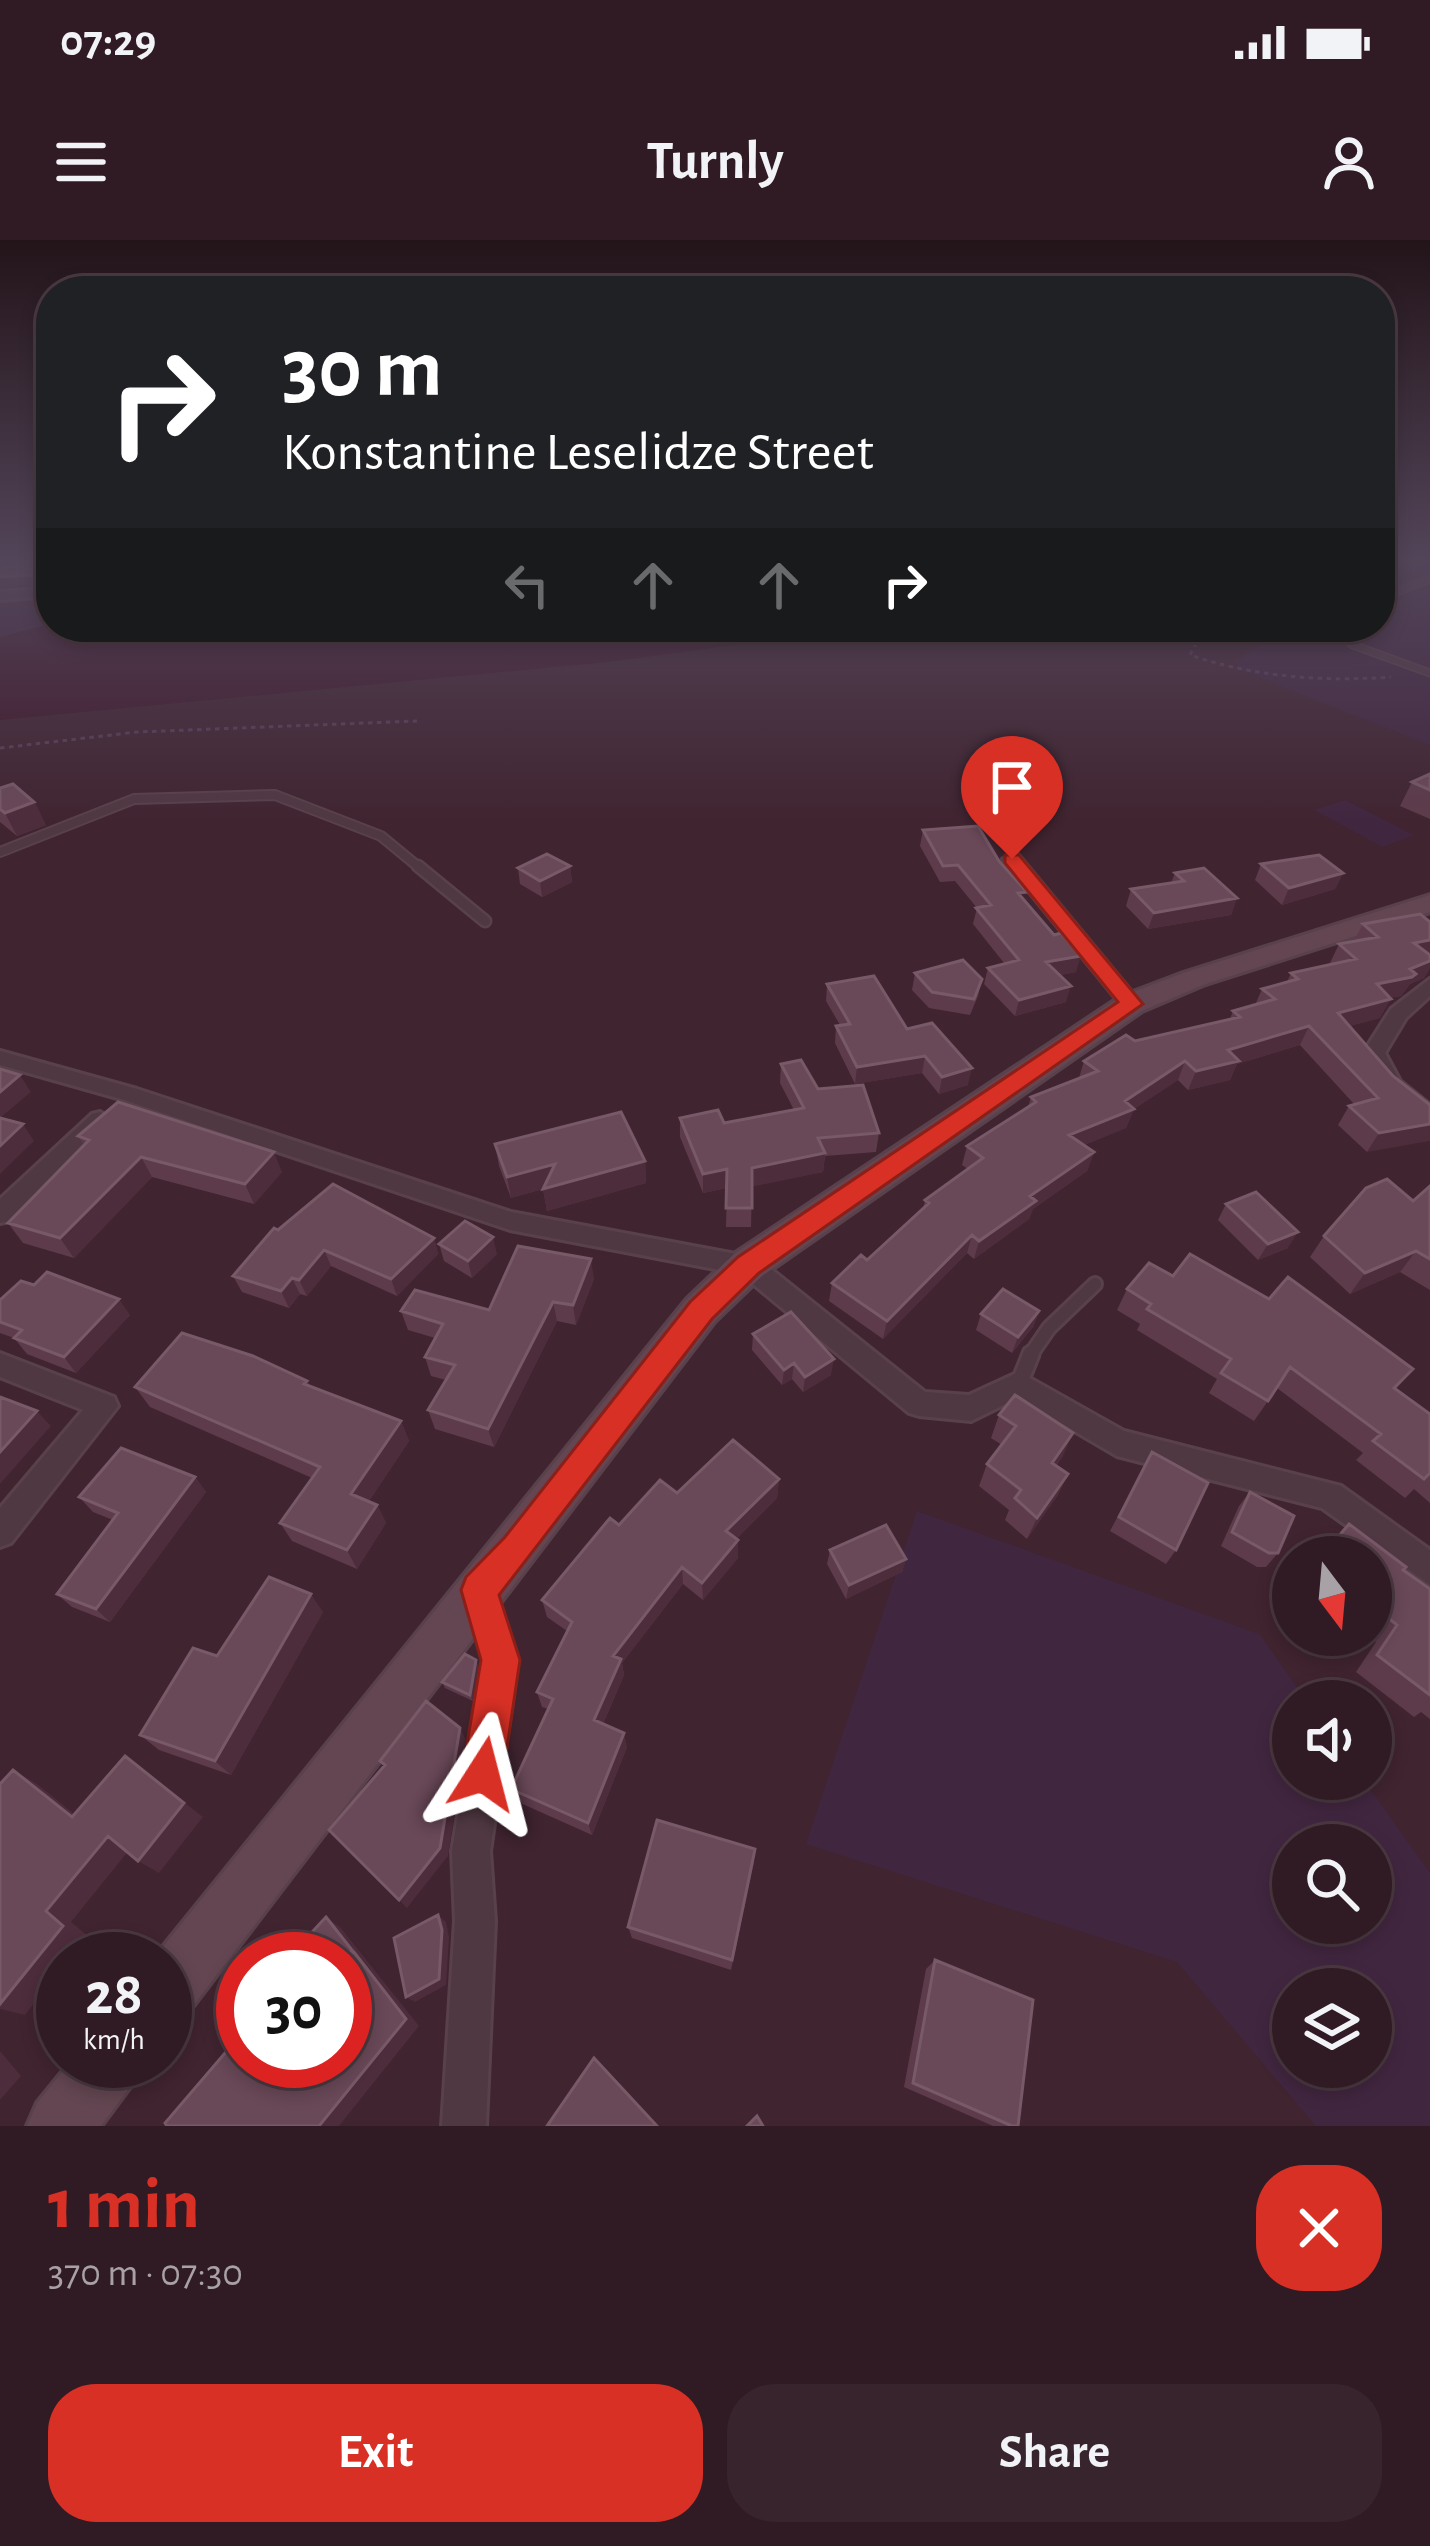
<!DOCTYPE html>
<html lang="en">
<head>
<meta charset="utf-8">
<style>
	body { margin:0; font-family:"Alegreya Sans",sans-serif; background:#38242c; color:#f1f3f6; height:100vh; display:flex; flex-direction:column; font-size:45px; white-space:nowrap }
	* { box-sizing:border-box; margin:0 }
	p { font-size:39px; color:#a8a1a6 }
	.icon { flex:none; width:66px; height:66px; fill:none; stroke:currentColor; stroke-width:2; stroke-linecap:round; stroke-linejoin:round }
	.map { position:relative; height:1886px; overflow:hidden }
	.panel { display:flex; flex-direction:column; background:#301b24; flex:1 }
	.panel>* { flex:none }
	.hud { position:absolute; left:36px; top:36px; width:1359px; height:366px; border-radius:48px; box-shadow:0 6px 18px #0003,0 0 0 3px #4b3941; background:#202124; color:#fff; overflow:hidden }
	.needle { width:78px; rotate:164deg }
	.controls { position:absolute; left:1272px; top:1296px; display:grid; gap:24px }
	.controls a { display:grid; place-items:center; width:120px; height:120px; border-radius:50%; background:#301b24; box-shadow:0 6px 18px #0003,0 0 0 3px #4b3941; font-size:60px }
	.speed { position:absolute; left:36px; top:1692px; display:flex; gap:24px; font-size:60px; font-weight:700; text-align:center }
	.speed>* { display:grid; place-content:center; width:156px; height:156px; border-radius:50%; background:#301b24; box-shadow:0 6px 18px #0003,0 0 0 3px #4b3941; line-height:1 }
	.speed small { font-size:30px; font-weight:400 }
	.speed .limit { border:18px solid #d22; background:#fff; color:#111 }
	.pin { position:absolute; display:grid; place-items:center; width:102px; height:102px; color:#fff; margin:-123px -51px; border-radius:50% 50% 50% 0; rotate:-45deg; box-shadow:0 0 12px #0007 }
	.pin .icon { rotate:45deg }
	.me { position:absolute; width:132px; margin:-66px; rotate:9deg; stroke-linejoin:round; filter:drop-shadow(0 0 9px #0008) }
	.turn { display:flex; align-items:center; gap:42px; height:252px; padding:0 48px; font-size:54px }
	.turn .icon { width:156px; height:156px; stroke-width:2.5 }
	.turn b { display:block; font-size:84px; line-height:102px }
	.lanes { display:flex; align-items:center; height:114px; padding:0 48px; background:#0003; justify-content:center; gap:60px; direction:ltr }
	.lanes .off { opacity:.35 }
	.round { display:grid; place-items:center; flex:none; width:126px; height:126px; border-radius:48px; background:#38242c }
	.head { display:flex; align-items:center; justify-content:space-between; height:204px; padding:0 48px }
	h1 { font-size:72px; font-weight:700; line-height:90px; color:#d93025 }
	.button { display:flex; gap:24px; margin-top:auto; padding:24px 48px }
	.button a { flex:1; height:138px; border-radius:48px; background:#d93025; color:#fff; font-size:48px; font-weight:700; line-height:138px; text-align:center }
	.button a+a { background:#38242c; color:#f1f3f6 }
	.status { display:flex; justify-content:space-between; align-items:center; height:84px; padding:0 60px; background:#301b24; direction:ltr }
	.status svg { height:33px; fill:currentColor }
	header { display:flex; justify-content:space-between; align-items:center; height:156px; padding:0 48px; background:#301b24; font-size:54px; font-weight:700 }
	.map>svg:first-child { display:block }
	.green { fill:#41263f; fill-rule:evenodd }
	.water { fill:#3f1628 }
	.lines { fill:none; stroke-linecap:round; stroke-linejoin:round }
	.lane-far4-casing { stroke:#59414b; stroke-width:9 }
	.lane-far3-casing { stroke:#59414b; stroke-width:12 }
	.lane-far2-casing { stroke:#59414b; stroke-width:15 }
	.lane-far1-casing { stroke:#59414b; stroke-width:18 }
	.lane-casing { stroke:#59414b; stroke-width:21 }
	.street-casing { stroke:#59414b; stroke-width:6 }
	.secondary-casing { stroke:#59414b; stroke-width:6 }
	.path { stroke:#593f58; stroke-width:3; stroke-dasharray:4.5 4.5; stroke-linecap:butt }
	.lane-far4 { stroke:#503842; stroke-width:6 }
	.lane-far3 { stroke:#503842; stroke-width:8 }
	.lane-far2 { stroke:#503842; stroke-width:10 }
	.lane-far1 { stroke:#503842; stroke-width:12 }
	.lane { stroke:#503842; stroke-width:15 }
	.street { fill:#503842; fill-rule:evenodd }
	.secondary { fill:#634651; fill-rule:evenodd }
	.wall { fill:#5d3b4b }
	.shaded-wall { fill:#4d2c3b }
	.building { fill:#694857; stroke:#785967; stroke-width:3 }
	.route { fill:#d93025; stroke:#8d1f18; stroke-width:3 }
</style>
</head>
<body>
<div class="status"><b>07:29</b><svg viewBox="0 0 49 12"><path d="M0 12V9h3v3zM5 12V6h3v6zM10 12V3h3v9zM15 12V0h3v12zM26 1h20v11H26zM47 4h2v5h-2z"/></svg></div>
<header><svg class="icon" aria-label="menu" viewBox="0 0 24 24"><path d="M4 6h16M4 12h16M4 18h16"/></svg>Turnly<svg class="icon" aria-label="person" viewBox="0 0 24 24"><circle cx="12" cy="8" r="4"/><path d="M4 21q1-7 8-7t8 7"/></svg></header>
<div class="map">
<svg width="1430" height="1886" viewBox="0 0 1430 1886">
	<rect width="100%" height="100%" fill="#402430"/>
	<path class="green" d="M1380,319h50v186l-192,-76 -1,-9 40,-25 -15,-8h118z
		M51,364v20l-51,13v-28z
		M1345,560l69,35 -31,12 -69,-37z
		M917,1271l342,123 48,67h-14v78h70l67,94v253h-114l-139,-164 -371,-118zM1293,1605h78v78h-78zM1293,1749h78v78h-78z"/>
	<path class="water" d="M51,384l433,3 -16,7 64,-7 143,5 20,-5h117l-55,15 -149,20 -608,58v-83z"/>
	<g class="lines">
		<defs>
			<path id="lane-far4" d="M1380,358l50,-19
				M1354,387l-9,11 8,7 77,28"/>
			<path id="lane-far3" d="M0,612l134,-53 141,-4 106,41 40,33"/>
			<path id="lane-far2" d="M418,626l67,55"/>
			<path id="lane-far1" d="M1029,1117l20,-29 46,-44"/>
			<path id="lane" d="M1019,1144l12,-30"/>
			<path id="street" d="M51,348v8l-51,4v-8z
				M1012,614l6,1 120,145v8h-14l-118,-145 -3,-4z
				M1430,739v17l-24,22 -21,35 15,28 30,24v20l-46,-34 -21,-38 28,-44z
				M0,811l137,38 374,123 246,46 168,134 44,3 50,-23 105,59 217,55 89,64v35l-108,-77 -205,-52 -99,-58 -47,23 -52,-5 -10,-3 -168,-139 -231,-44 -389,-131 -121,-34z
				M100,872l11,8 -3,6 -99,95 -9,2v-24l92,-85z
				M0,1113l114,44 4,9 -107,137 -11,4v-39l83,-98 -83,-33z
				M480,1334l11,5 27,81 -28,191 5,70 -9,205h-44l13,-205 -3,-70 32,-191 -20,-70 5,-11z"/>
			<path id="secondary" d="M1430,655v17l-227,73 -61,26 -380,265 -47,45 -528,693 -22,9v-64h-12l534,-660 47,-45 386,-257 63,-24z
				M71,1821h72l-10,22 -32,43h-74l10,-23z"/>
		</defs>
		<use href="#lane-far4" class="lane-far4-casing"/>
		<use href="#lane-far3" class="lane-far3-casing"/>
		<use href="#lane-far2" class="lane-far2-casing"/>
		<use href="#lane-far1" class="lane-far1-casing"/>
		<use href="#lane" class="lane-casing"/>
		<use href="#street" class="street-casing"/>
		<use href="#secondary" class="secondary-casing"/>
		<path class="path" d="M1205,387l-15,28c64,22 134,27 201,22
			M0,508l137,-16 280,-11"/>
		<use href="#lane-far4" class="lane-far4"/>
		<use href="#lane-far3" class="lane-far3"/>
		<use href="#lane-far2" class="lane-far2"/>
		<use href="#lane-far1" class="lane-far1"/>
		<use href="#lane" class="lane"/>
		<use href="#street" class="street"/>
		<use href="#secondary" class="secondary"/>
	</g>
	<path class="wall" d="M1430,534v45l-30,-13 12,-24z
		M0,548l46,37 -29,11 -17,-14z
		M923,590l101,71 52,71 -16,3 6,27 -51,14 -31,-32 4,-16 16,-5 -31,-39 4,-16 -22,-27 -15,1 -20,-36z
		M1261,624l82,9 -8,16 -53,16 -27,-25z
		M570,626l2,16 -30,15 -22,-13 -2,-16z
		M1175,633l62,25 -6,17 -83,14 -22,-23 5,-17 40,-6z
		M1430,682v46l-6,10 -14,6 -9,12 -12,2 -9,20 -31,8 44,50 37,29 -63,47 -29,-27 11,-19 5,-2 -54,-59 -63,19 -7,16 -42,10 -10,-10 -44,29 -8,19 -42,17 10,7 -7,19 -54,38 -4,10 -55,40 -7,-6 -84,86 -54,-38 3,-18 35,-23 56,-51 2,-9 43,-31 -6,-4 5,-19 61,-39 3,-10 48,-19 5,-17 51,-20 95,-22 3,-8 22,-6 7,-16 25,-7 4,-9 40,-9 -1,-1 9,-19 15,-3 9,-17z
		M915,733l67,6 -4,17 -8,19 -41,-7 -17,-18z
		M827,744l80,45 61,56 -29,9 -17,-21 -67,11 -20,-41 1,-17 4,-1 -14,-24z
		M781,824l98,69 -3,19 -51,4 -2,16 -71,14 -1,41h-25l1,-39 -24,5 -23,-56v-19l44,5 70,-13 -14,-27z
		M78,896l204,36 -28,32 -102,-27 -78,81 -51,-15 -15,-20 76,-78z
		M495,904l150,17 1,22 -99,28 -4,-22 -32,9 -12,-32z
		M1430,946v104l-30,-18 -50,22 -40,-37 14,-21 89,-35z
		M1226,964l62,44 -30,12 -40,-40z
		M278,990l156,8 4,16 -41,42 -66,-30 -24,30 -7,-2 -11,14 -47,-16 -9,-16z
		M439,1004l58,10 -25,24 -28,-17z
		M1173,1036l96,23 144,70 -17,20 34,25v89l-16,-14 -9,9 -49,-38 7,-7 -86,-65 -23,33 -45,-28 8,-14 -80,-49 3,-6 -23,-14 10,-21z
		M594,1039l-18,46 -19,-4 -63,126 -59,-18 -7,-19 18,-30 -15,-4 -6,-19 10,-19 -27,-8 -7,-19 88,-1z
		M0,1060l130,15 -54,58 -49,-19 -13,-16 -14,-5z
		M1039,1071l-6,16 -21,26 -36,-23 5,-16z
		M753,1094l78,41 -28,17 -11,-13 -10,6 -30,-35z
		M307,1141l3,5 91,35 8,20 -40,60 8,4 9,18 -29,46 -65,-28 -12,-18 32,-45 -162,-71 -15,-20z
		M999,1175l64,41 -7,10 12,8 -11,22 -30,43 -22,-19 4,-10 -30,-24 8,-22 15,-19 -11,-7z
		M1152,1212l24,98 -10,14 -56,-33z
		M195,1237l11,15 -96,130 -38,-15 -15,-13 56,-74 -20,-8 -14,-15z
		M779,1239l-2,19 -41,41 2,19 -35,42 -20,-16 -61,79 2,12 -21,49 24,23 -35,88 -74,-33 -7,-13 37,-80 -6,-2 -5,-15 30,-61 -20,-14 -5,-17 135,-107z
		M1250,1252l28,61 -12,14h-9l-36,-21 18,-40z
		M1349,1284l54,46 27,19v130l-9,-7 -7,5 -58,-45 20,-30 -8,-7h3v-78h-52z
		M830,1310l76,9 -4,13 -56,27 -19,-35z
		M323,1372l-92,163 -72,-25 -19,-15 77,-79z
		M476,1420l2,6 -5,35 -28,-13 -3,-6z
		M754,1622l-23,108 -99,-32 -4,-11z
		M935,1720l83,166h-25l-89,-39 22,-118z"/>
	<path class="shaded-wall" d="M47,334l4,10 -51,3v-10z
		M34,560l12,25 -29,11 -12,-23z
		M570,626l2,16 -30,15 -2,-16z
		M1343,633l-8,16 -53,16 7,-17z
		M1237,658l-6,17 -83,14 6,-16z
		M1430,700v16l-16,-13z
		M1081,716l-5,16 -34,7 4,-17z
		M1430,721v7l-6,10 -14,6 -9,12 -34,6 10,-18z
		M1071,746l-5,16 -51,14 4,-16z
		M1391,759l-11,19 -52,14 10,-19z
		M1309,786l-9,19 -63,19 -7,16 -42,10 8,-19 32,-21z
		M925,816l-3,17 -67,11 2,-17z
		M1185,821l-7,19 -44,29 -8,19 -63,26 6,-19z
		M972,828l-4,17 -29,9 3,-17z
		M20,835l11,17 -31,26v-26z
		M23,884l11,17 -34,33v-28z
		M1430,884v17l-63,11 12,-19z
		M274,912l8,20 -28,32 -9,-20z
		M1094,912l-7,19 -54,38 -4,10 -55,40 5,-18 51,-45z
		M825,913l-2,19 -72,15 1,-19z
		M141,917l11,20 -78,81 -14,-20z
		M645,921l1,22 -99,28 -4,-22 -32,9 -4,-21 48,-13z
		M727,929v19l-24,5v-19z
		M1298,992l-10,16 -30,12 10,-16z
		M972,995l-5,18 -84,86 4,-18z
		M493,997l4,17 -25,24 -4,-17z
		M434,998l4,16 -41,42 -6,-17z
		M324,1010l7,16 -24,30 -8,-16z
		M1416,1011l-16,21 -50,22 15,-21z
		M591,1019l3,20 -18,46 -3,-20z
		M292,1038l8,16 -11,14 -8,-17z
		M119,1059l11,16 -54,58 -12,-16z
		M553,1062l4,19 -63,126 -6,-18z
		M1039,1071l-6,16 -21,26 6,-16z
		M834,1119l-3,16 -28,17 2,-15z
		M794,1123l-2,16 -10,6 2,-15z
		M37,1171l14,15 -51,58v-32z
		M401,1181l8,20 -48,72 -10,-19z
		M1073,1193l-10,23 -21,30 10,-23z
		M1068,1234l-11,22 -30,43 10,-21z
		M195,1237l11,15 -96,130 -14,-13z
		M779,1239l-2,19 -51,51v-18z
		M377,1265l9,18 -29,46 -10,-19z
		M738,1300v18l-35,42 -1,-17z
		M906,1319l-4,13 -56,27 3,-14z
		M682,1327l1,17 -61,79 2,12 -26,60 -4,-15 19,-64z
		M311,1354l12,18 -92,163 -16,-14z
		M476,1420l2,6 -5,35 -3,-6z
		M460,1488l6,12 -18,116 -41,52 -8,-8z
		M624,1493l3,14 -35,88 -4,-12z
		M125,1516l78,61 -44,56 -21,-12z
		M13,1530l24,14 57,46 -22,-13z
		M108,1596l22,13 -59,73 17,14 -19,23h-6v8l-38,48 -25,-6v-5l46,-93z
		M438,1675l8,7 3,15 -3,48 -31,17 -9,-5z
		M326,1677l15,11 78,98 -80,100h-20l30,-172z
		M0,1811l21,25 -21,24z"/>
	<path class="building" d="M44,319h7v26l-4,-11 -47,3v-8z
		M1430,534v16l-18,-8z
		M13,544l21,18 -29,11 -5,-4v-21z
		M978,586l21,35 28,31 -9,1 36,42 7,-2 20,23 -35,6 25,24 -52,14 -31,-32 31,-8 -43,-52 15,-3 -33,-40 -15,1 -20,-36z
		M547,614l23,12 -30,15 -22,-13z
		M1319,615l24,18 -54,15 -28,-24z
		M1204,628l33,30 -83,15 -23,-24 53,-8 -9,-8z
		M1420,674l10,8v18l-16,3 16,12v6l-20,8 6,5 -4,3 -35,7 14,15 -53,14 55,63 37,29v19l-51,9 -30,-27 29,-8 -69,-72 -81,24 11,11 -43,10 -11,-10 -60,40 9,8 -65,26 25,17 -64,44 6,5 -57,40 -7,-6 -85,86 -55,-38 29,-28 6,5 62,-57 -4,-3 58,-42 -16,-12 69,-44 -5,-5 67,-26 -14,-10 42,-26 9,6 105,-24 -7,-6 42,-12 -13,-10 36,-10 -7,-6 65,-14 -17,-15 39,-7 -15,-13z
		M963,720l19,19 -8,20 -42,-7 -17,-19z
		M874,736l33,53 25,-6 40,45 -30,9 -17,-21 -68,11 -21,-41 14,-2 -23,-40z
		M801,820l17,29 45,-4 16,48 -61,5 7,15 -73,15v40h-26l1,-39 -24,5 -23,-56 38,-8 6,13 80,-15 -23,-44z
		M0,829l20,6 -20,17z
		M118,862l156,50 -29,32 -104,-27 -81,81 -52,-15 81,-83 -11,-4z
		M621,872l24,49 -102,28 12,-25 -48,13 -12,-33z
		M0,878l23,6 -23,22z
		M1387,939l26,22 17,-15v73l-14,-8 -51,22 -41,-37 42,-48z
		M333,944l101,54 -43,41 -67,-29 -25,30 -7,-2 -11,13 -48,-15 41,-48 4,2z
		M1256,952l42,40 -30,12 -42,-40z
		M465,981l28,16 -25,24 -29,-17z
		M518,1006l73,13 -18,46 -20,-3 -65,127 -60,-19 27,-45 -30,-8 18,-33 -42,-13 14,-21 74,20z
		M1190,1014l79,45 19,-22 125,92 -19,19 36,26v59l-6,6 -51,-38 8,-7 -91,-67 -22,34 -47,-28 10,-14 -84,-50 4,-5 -24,-15 22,-26 24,13z
		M47,1032l72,27 -55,58 -50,-19 8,-8 -22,-8v-22l21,-19 13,4z
		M1003,1049l36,22 -21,26 -37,-23z
		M791,1072l43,47 -29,18 -11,-14 -10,7 -31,-36z
		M182,1093l71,23 54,25 -3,3 97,37 -50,73 26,11 -30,45 -67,-27 40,-56 -185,-80z
		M1015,1155l58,38 -21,30 16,11 -31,44 -22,-20 6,-8 -34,-26 29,-38 -17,-11z
		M0,1157l37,14 -37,41z
		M733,1200l46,39 -53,52 12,9 -36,43 -20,-16 -69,89 8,3 -27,61 30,13 -36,90 -77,-34 42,-90 -16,-7 35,-70 -30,-22 68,-82 9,7 41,-45 17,13z
		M121,1208l74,29 -99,132 -39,-15 61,-81 -39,-16z
		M1152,1212l56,31 -32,67 -57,-33z
		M1250,1252l44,24 -16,37h-9l-37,-21z
		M1349,1284l57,43 -3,3 27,19v106l-53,-40 20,-30 -26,-21v-47h-50z
		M886,1285l20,34 -57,26 -19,-35z
		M269,1337l42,17 -96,167 -75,-26 53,-87 24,8z
		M465,1414l11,6 -6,35 -28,-13z
		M426,1461l34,27 -20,120 -41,52 -70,-70 56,-65 -5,-4z
		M125,1516l59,47 -46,58 -30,-25 -62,75 17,15 -63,78v-220l13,-14 59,47z
		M657,1580l98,29 -23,111 -104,-33z
		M438,1675l4,15 -3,49 -33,18 -12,-59z
		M326,1677l26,33 -3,4 5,-2 52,67 -87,107h-152l-2,-3 78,-91v29h102v-102h-58z
		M935,1720l98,40 -15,126h-6l-99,-43z
		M594,1818l63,68h-110z
		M757,1876l6,10h-16z"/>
	<linearGradient id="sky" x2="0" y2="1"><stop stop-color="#23141a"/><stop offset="0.55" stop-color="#534559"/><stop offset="1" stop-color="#534559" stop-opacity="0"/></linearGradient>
	<rect width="1430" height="583" fill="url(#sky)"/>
	<path class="route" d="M1005,615h14l124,149 -384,269 -47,46 -213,276 21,65 -17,114 -6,15 -14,6 -15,-6 -6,-15 19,-114 -20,-70 5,-13 39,-40 185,-235 48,-45 380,-255 -113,-139z"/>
</svg>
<div class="controls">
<a><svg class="needle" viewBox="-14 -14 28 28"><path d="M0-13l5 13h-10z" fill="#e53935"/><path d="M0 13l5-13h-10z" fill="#a8a1a6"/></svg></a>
<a><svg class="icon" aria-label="sound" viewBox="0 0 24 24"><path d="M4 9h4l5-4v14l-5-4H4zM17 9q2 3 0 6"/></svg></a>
<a><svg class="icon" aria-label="search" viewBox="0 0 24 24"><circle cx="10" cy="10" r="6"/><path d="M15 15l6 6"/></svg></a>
<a><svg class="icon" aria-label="layers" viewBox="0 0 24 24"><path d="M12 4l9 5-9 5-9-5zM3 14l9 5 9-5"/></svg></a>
</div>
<div class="speed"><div>28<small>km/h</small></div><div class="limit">30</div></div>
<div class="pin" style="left:1012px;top:619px;background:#d93025"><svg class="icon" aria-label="arrive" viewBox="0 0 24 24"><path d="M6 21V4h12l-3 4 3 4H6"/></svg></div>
<svg class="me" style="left:483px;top:1534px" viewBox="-20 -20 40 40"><path d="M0-17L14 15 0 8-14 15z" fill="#d93025" stroke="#fff" stroke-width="4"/></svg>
<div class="hud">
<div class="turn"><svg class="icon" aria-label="right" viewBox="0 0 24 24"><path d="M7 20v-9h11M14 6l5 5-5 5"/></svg><div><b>30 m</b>Konstantine Leselidze Street</div></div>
<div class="lanes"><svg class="icon off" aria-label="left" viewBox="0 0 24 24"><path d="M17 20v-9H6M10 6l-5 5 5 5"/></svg><svg class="icon off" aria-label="ahead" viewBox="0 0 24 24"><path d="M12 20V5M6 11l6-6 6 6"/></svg><svg class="icon off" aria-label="ahead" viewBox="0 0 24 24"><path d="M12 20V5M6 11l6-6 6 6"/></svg><svg class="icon" aria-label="right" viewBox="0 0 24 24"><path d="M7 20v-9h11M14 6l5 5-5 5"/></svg></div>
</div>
</div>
<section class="panel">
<div class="head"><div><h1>1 min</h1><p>370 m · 07:30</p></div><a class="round" style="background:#d93025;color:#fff"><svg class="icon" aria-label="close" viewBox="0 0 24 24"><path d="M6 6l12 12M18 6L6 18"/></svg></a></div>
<div class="button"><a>Exit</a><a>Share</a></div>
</section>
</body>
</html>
